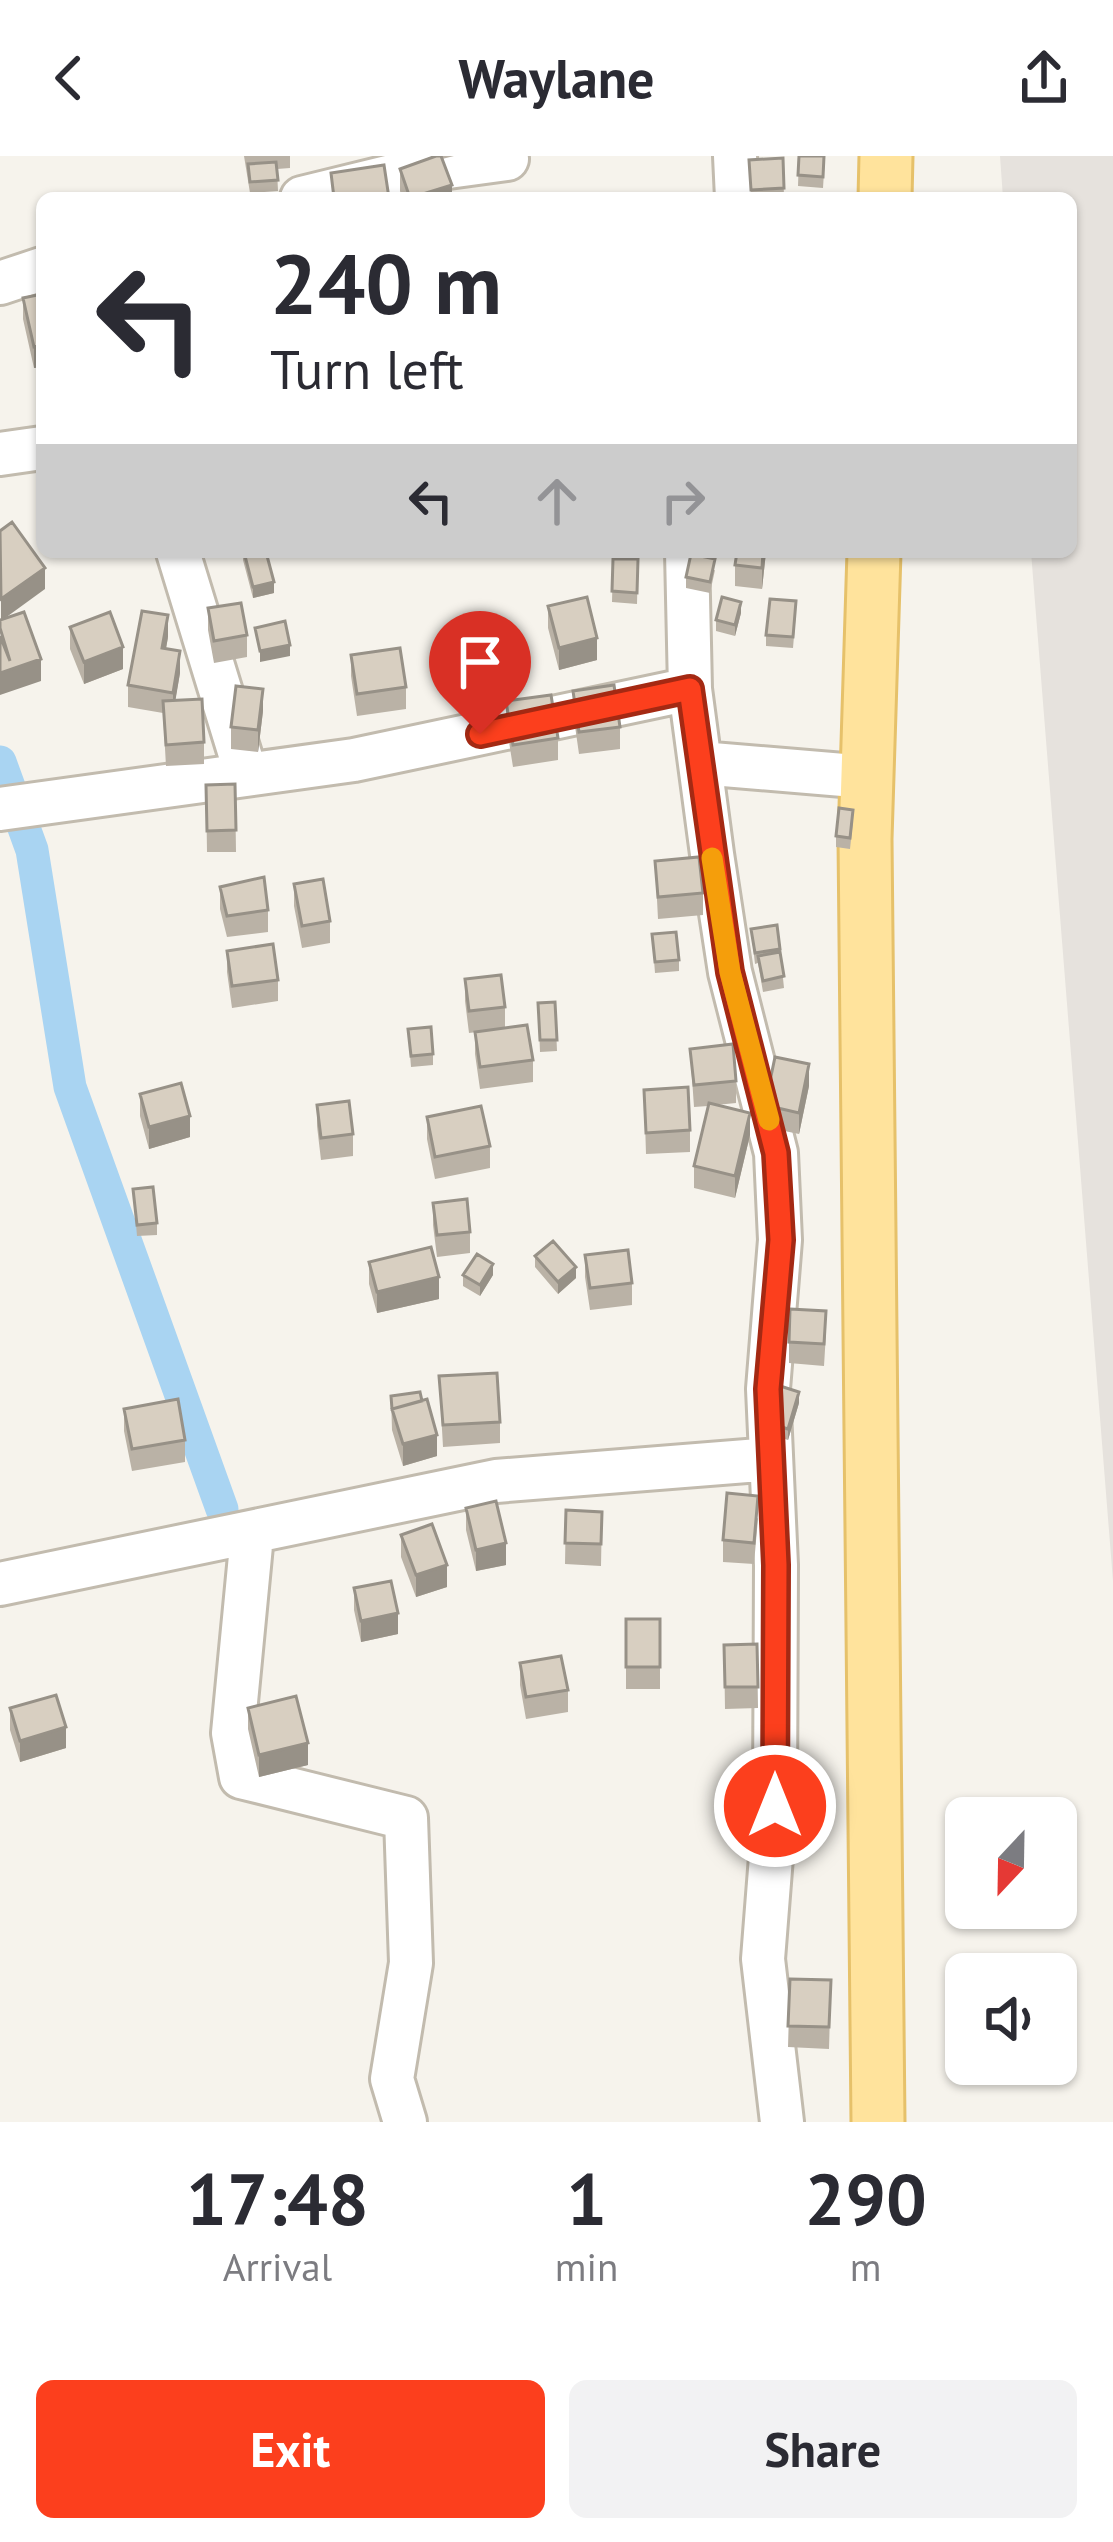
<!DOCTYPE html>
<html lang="en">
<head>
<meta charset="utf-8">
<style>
	body { margin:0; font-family:"PT Sans",sans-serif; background:#f2f2f3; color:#2b2b33; height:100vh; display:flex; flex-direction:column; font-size:45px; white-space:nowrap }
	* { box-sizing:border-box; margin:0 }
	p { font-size:39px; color:#7c7c81 }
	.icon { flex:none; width:66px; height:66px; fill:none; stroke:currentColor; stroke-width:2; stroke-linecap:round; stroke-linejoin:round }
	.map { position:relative; height:1966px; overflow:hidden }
	.drawer { display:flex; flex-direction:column; background:#fff; flex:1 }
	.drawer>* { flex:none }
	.banner { position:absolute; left:36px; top:36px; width:1041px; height:366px; border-radius:18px; box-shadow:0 3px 9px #0004; background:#fff; color:#2b2b33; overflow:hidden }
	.needle { width:78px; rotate:202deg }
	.tools { position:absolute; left:945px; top:1641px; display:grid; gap:24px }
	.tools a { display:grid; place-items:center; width:132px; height:132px; border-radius:18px; background:#fff; box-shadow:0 3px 9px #0004; font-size:60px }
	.pin { position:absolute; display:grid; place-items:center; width:102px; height:102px; color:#fff; margin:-123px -51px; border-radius:50% 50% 50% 0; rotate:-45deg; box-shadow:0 0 12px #0007 }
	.pin .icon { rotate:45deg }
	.me { position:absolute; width:132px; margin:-66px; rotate:0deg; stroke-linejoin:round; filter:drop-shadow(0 0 9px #0008) }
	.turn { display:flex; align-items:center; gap:42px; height:252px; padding:0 36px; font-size:54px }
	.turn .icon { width:156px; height:156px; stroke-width:2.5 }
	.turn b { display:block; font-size:84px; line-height:102px }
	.lanes { display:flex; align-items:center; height:114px; padding:0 36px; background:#0003; justify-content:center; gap:60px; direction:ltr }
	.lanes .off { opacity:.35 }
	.eta { display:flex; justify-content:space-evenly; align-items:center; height:204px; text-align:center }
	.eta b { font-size:72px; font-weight:700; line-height:84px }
	.cta { display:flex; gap:24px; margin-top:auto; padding:24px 36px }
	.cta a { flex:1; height:138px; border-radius:18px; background:#fc3f1d; color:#fff; font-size:48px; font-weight:700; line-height:138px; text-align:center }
	.cta a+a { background:#f2f2f3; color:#2b2b33 }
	header { display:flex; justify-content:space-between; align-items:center; height:156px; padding:0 36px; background:#fff; font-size:54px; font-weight:700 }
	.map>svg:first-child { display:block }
	.industrial { fill:#e6e2dd }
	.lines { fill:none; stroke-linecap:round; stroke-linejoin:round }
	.canal { stroke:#a9d4f2; stroke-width:33 }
	.minor-casing { stroke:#c2bbae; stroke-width:48 }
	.major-casing { stroke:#e6c16a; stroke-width:57 }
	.minor { stroke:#fff; stroke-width:42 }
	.major { stroke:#ffe39c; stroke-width:51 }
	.wall { fill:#bab2a6 }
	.shaded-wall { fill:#979187 }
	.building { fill:#d8cfc1; stroke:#979187; stroke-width:3 }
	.route-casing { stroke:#a42913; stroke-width:30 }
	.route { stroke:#fc3f1d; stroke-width:21 }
	.slow { stroke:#f59e0b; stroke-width:21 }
</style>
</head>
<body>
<header><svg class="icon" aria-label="back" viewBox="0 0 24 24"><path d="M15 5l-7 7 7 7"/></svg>Waylane<svg class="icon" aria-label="share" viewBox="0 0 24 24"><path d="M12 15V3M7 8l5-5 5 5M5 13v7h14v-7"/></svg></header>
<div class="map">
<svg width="1113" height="1966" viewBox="0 0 1113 1966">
	<rect width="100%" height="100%" fill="#f6f3ec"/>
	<path class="industrial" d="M1000,0h113v1425l-82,-1029h40v-354h-68z"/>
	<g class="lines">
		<path class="canal" d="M0,606l32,88 38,237 152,422"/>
		<defs>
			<path id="minor" d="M735,0l2,42
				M302,42l102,-25 103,-14
				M0,127l42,-14
				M0,298l42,-6
				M178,396l68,222
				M687,396l3,137 22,165 18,118 46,181 4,87 -12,149 8,176 -1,241 -12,153 19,163
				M700,607l167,14
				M0,653l354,-49 336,-71
				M252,1379l-19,198 8,44 165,41 5,145 -19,116 13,43
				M0,1428l496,-103 275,-22"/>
			<path id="major" d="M885,42l1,-42
				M874,396l-9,287 13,1283"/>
		</defs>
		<use href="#minor" class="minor-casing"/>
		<use href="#major" class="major-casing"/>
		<use href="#minor" class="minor"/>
		<use href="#major" class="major"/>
	</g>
	<path class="wall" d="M244,0h46v12l-13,1 1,22 -28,2z
		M433,0h21l-12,3 10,39h-50l-2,-7v-22z
		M799,0h26l-2,32 -25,-2z
		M783,2l1,40h-33l-2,-38z
		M42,138v73l-8,1 -11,-49v-21z
		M57,396h34v3l-33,3z
		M243,396l31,41 -21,5 -10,-38z
		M766,396l-4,37 -27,-3v-21z
		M613,403h25l-1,45 -25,-2z
		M715,414l-5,23 -24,-5v-11z
		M548,450l49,54 -38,10 -11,-42z
		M208,452l39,27v22l-33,6 -6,-33z
		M796,456l-3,36 -27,-2v-11z
		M741,457l-6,23 -19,-5v-11z
		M70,471l53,42 -39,15 -14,-35z
		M168,481l-2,12 14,24 -5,28 29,41v22l-38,2 -3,-53 -35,-6v-22z
		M351,499l55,32v22l-49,7 -6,-40z
		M573,535l47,36v22l-41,5 -6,-42z
		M506,545l52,37v22l-45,7 -7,-44z
		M263,555l-5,41 -27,-3v-22z
		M235,628l1,68h-29l-1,-67z
		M853,665l-3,28 -14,-2v-11z
		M655,705l48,32v22l-45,4z
		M294,728l36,37v22l-28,5 -8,-42z
		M220,731l48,23v22l-41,5 -7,-28z
		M751,773l29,20 4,39 -21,4 -5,-29 -3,1z
		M652,778l27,26v11l-24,2z
		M227,795l51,29v21l-46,7 -5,-36z
		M465,823l40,28v21l28,32v22l-53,7 -5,-35v-22h2l-8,1 -4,-32z
		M555,846l2,49 -17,1 -2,-49z
		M408,873l25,25v11l-22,2z
		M690,893l46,32v22l-20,2 34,30 -15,63 -41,-10v-22l14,-60 -14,1z
		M809,930l-10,48 -34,-7v-22z
		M644,934l46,40v22l-44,2z
		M140,938l50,43 -41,12 -9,-33z
		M317,949l36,29v22l-32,4 -4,-34z
		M427,961l63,29v22l-55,11 -8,-40z
		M133,1033l24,34v12l-20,1z
		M433,1047l37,29v21l-33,4 -4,-32z
		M585,1099l47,28v22l-42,5 -5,-33z
		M535,1100l41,22 -18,16 -23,-27z
		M369,1106l70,37 -62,14 -8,-29z
		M463,1119h30l-13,21 -17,-10z
		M826,1177l-2,33 -35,-3v-21z
		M439,1220l61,46v21l-57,4z
		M391,1240l46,60 -34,10 -11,-36z
		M799,1247l-11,37 -22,-7v-11z
		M124,1253l61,31v22l-53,9 -8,-40z
		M466,1352l40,57 -30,6 -10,-41z
		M566,1354l36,2 -1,54 -36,-2z
		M758,1362l-4,46 -31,-2v-22z
		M401,1379l46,52 -31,10 -15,-40z
		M354,1432l44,46 -37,8 -7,-32z
		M626,1463h34v70h-34z
		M757,1488l1,64 -33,1 -1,-64z
		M520,1507l48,27v22l-42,7 -6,-34z
		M10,1552l56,40 -46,14 -10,-32z
		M248,1552l60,57 -49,12 -11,-48z
		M790,1823l41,1 -2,69 -41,-2z"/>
	<path class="shaded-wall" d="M452,29v13h-37z
		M42,189v22l-8,1v-21z
		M763,396h3l-4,37v-21z
		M45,412v21l-44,32v-22z
		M274,426v11l-21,5v-11z
		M741,446v11l-6,23v-11z
		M168,459v22l-6,33v-22z
		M597,482v22l-38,10v-22z
		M290,489v11l-30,6v-11z
		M123,491v22l-39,15v-22z
		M180,495v22l-7,42v-22z
		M41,503v22l-41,14v-22z
		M263,533v22l-5,41v-22z
		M809,908v22l-10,48v-21z
		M750,957v22l-15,63v-22z
		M190,960v21l-41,12v-22z
		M493,1108v11l-13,21v-11z
		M576,1111v11l-18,16v-12z
		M439,1121v22l-62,14v-21z
		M799,1236v11l-11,37v-11z
		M437,1279v21l-34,10v-22z
		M506,1387v22l-30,6v-21z
		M447,1409v22l-31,10v-22z
		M398,1457v21l-37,8v-21z
		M66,1571v21l-46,14v-21z
		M308,1587v22l-49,12v-22z"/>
	<path class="building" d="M436,0h5l11,29 -42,13 -10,-29z
		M799,0h25l-1,21 -25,-2z
		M783,2l1,30 -33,2 -2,-30z
		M276,6l2,18 -28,2 -2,-18z
		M384,9l5,33h-55l-3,-25z
		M42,138v51l-8,2 -11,-49z
		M12,366l33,46 -44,31 -1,-68z
		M244,396h22l8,30 -21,5z
		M737,396h26l-1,16 -27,-3z
		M691,398l24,5 -5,23 -24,-5z
		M613,403h25l-1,34 -25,-2z
		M587,441l10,41 -38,10 -11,-42z
		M722,441l19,5 -6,23 -19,-5z
		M770,443l26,2 -3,36 -27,-2z
		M241,447l6,32 -33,6 -6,-33z
		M142,455l26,4 -6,33 18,3 -7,42 -45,-8z
		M24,456l17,47 -41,14v-37l10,25 -10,-33v-8z
		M110,456l13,35 -39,15 -14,-35z
		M285,465l5,24 -30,6 -5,-23z
		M400,492l6,39 -49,7 -6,-39z
		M614,529l6,42 -41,5 -6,-41z
		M236,530l27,3 -5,41 -27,-3z
		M551,539l7,43 -45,7 -7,-44z
		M202,543l2,43 -38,3 -3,-44z
		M235,628l1,46 -29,1 -1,-46z
		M839,652l14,2 -3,28 -14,-2z
		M699,701l4,36 -45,4 -3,-36z
		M264,721l4,33 -41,6 -7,-29z
		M323,723l7,42 -28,5 -8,-42z
		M777,769l3,24 -25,4 -4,-24z
		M676,776l3,28 -24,2 -3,-28z
		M273,788l5,36 -46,6 -5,-35z
		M780,796l4,24 -21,5 -5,-25z
		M501,819l4,32 -36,4 -4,-32z
		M555,846l2,38h-17l-2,-37z
		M527,869l6,35 -53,7 -5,-35z
		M431,871l2,27 -22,2 -3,-27z
		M733,888l3,37 -42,4 -4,-36z
		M775,901l34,7 -10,49 -34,-8z
		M181,927l9,33 -41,11 -9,-33z
		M688,931l2,43 -44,3 -2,-43z
		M349,945l4,33 -32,4 -4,-33z
		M709,947l41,10 -15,63 -41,-10z
		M481,950l9,40 -55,11 -8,-40z
		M153,1031l4,36 -20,2 -4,-36z
		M467,1043l3,33 -33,3 -4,-32z
		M553,1085l23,26 -18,15 -23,-26z
		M431,1091l8,30 -62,15 -8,-30z
		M628,1094l4,33 -42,5 -5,-33z
		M477,1098l16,10 -13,21 -17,-10z
		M790,1153l36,2 -2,33 -35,-2z
		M497,1217l3,49 -57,3 -4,-49z
		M777,1229l22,7 -11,37 -22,-7z
		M420,1236l2,9 -30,8 -1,-13z
		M178,1243l7,41 -53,9 -8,-40z
		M427,1243l10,36 -34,9 -11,-35z
		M727,1337l31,3 -4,47 -31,-3z
		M496,1345l10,42 -30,7 -10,-42z
		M566,1354l36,2 -1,32 -36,-1z
		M432,1368l15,41 -31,10 -15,-40z
		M391,1425l7,32 -37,8 -7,-33z
		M626,1463h34v48h-34z
		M757,1488l1,43h-33l-1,-42z
		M561,1500l7,34 -42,7 -6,-34z
		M56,1539l10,32 -46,14 -10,-33z
		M296,1540l12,47 -49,12 -11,-47z
		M790,1823l41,1 -2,47 -41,-1z"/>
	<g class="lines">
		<defs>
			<path id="route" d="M480,578l210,-45 40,283 46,181 5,87 -13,149 8,176 -1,241"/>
		</defs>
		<use href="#route" class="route-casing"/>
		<use href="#route" class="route"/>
		<path class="slow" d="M712,702l18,114 39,148"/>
	</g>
</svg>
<div class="tools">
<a><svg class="needle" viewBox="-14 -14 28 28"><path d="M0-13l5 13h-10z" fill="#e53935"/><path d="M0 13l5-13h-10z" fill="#7c7c81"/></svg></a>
<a><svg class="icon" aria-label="sound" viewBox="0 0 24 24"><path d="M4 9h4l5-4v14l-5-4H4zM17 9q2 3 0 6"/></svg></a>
</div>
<div class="pin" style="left:480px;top:578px;background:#d93025"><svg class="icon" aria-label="arrive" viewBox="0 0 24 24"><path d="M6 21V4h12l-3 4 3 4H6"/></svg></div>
<svg class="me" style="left:775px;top:1650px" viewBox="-20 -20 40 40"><circle r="17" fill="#fc3f1d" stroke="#fff" stroke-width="3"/><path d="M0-11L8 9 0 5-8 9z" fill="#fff"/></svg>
<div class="banner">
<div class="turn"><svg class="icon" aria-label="left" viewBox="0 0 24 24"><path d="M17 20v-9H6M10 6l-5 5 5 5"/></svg><div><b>240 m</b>Turn left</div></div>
<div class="lanes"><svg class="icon" aria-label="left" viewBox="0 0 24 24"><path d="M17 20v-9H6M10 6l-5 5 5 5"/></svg><svg class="icon off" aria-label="ahead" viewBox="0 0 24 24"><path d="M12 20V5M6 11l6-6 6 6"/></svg><svg class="icon off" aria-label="right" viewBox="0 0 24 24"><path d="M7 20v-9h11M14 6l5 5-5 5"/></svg></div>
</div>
</div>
<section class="drawer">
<div class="eta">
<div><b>17:48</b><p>Arrival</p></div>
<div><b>1</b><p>min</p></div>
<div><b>290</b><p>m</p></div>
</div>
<div class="cta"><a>Exit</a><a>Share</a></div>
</section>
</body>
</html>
